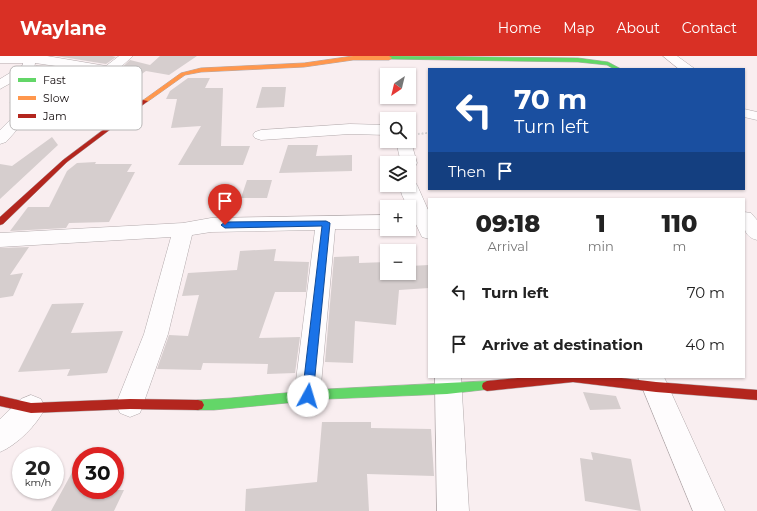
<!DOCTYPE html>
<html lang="en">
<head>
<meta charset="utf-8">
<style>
	body { margin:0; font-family:Montserrat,sans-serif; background:#f6f6f6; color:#222; height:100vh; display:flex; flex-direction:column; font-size:15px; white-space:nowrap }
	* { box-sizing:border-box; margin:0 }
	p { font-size:13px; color:#767676 }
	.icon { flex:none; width:22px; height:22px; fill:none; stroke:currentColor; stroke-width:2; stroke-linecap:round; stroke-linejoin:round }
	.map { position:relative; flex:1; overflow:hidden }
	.drawer { position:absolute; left:428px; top:142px; width:317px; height:180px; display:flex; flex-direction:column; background:#fff; border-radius:0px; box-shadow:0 1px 3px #0004 }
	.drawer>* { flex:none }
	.guide { position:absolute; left:428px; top:12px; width:317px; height:122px; border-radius:0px; box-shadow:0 1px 3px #0004; background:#1a4fa0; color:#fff; overflow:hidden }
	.needle { width:26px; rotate:215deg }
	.controls { position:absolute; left:380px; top:12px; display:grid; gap:8px }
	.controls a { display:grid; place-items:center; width:36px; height:36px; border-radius:0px; background:#fff; box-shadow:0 1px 3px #0004; font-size:20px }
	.speed { position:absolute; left:12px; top:391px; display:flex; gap:8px; font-size:20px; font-weight:700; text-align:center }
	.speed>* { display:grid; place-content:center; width:52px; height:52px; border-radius:50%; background:#fff; box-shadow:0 1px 3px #0004; line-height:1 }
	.speed small { font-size:10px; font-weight:400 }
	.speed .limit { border:6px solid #d22; background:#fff; color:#111 }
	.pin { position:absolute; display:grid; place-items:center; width:34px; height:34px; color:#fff; margin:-41px -17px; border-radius:50% 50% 50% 0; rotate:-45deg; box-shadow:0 0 4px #0007 }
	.pin .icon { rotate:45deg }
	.me { position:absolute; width:44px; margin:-22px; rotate:6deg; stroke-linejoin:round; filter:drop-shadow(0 0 3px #0008) }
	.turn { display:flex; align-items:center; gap:14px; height:84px; padding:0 20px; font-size:18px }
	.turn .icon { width:52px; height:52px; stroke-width:2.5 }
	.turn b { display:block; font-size:28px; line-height:34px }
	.then { display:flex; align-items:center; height:38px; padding:0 20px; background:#0003; gap:8px; font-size:15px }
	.eta { display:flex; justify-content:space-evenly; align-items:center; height:68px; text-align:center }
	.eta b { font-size:24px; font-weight:800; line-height:28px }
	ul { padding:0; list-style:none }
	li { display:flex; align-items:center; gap:12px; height:52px; padding:0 20px }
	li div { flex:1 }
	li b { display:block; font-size:15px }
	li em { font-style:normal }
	header { display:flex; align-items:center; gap:24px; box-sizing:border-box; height:56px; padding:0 20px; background:#d93025; color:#fff }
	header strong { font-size:19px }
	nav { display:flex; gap:22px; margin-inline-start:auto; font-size:14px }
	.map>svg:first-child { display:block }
	.building { fill:#d6cece }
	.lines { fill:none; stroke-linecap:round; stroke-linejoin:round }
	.street-casing { stroke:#b3aaac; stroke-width:1 }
	.fast-casing { stroke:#b3aaac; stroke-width:1 }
	.slow-casing { stroke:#b3aaac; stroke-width:1 }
	.jam-casing { stroke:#b3aaac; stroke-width:1 }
	.path-far1 { stroke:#d4d0d1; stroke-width:1.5; stroke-dasharray:1.5 2; stroke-linecap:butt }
	.path { stroke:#d4d0d1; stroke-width:2; stroke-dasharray:1.5 2.5; stroke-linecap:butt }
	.street { fill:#fefcfd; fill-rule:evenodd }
	.fast { fill:#63d668; fill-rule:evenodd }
	.slow { fill:#ff974d; fill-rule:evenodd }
	.jam { fill:#b3261e; fill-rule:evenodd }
	.route { fill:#1a73e8; stroke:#114b97 }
	.key { fill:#fff; stroke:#b9b7b7; stroke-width:1 }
	.key-label { font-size:11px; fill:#150e0f }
</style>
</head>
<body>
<header>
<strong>Waylane</strong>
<nav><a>Home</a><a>Map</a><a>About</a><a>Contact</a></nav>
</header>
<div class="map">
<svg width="757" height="455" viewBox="0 0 757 455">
	<rect width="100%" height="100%" fill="#f9eef0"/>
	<path class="building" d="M56,0h56l4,1 -10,7z
		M160,0h37l-28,19 -23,-4 -54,37h-3l-7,4 -28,-3 18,-8 43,-27 15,-14 20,5z
		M36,9l57,8 -33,20 -28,13 -23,-3 36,-23 -22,-2 12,-7z
		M188,22h22l-5,10h18l-2,58h29l-7,19h-65l23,-39 -30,2 6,-29h-11l4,-8z
		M262,31h24l-2,20 -28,1z
		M52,81l6,8 -58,54v-35l12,2z
		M288,89h30l-2,11 36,-1v16l-73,2z
		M96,106l-1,2h37l-5,8h8l-26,50 -40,1 -3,5 -56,3 18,-24h21l18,-36 10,-8z
		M247,124h25l-5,18h-26z
		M29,191l-19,28 13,-2 -10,23 -13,2v-50z
		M276,193l-2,12 35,1 -3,30h-31l-16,46 41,-1 -5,36 -28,1 1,-10 -65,-1 -2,7 -44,-1 12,-34 19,1 11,-41 -17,1 6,-23 49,-3 3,-19z
		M359,200v7l28,-1v11h22v-7l20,-1v23l-30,2 -3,35 -41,-4 -2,42 -28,-1 9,-105z
		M84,247l-13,30 52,-2 -16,42 -40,3 3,-7 -52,3 34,-68z
		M583,336l33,4 5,13 -31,1z
		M322,366h49v6l60,1 3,47 -67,-2 2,37h-124l1,-22 71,-7z
		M591,396l40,7 10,52 -56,-10 -5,-43 13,2z
		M81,400v34h43l-10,21h-63z"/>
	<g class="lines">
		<defs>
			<path id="street" d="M0,0h47l59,10 13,-10h14l-19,17 -43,27 -22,9 -26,14 -17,19 -6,2v-14l13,-13 48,-23 36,-22 -62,-9 -1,7 -34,19v-10l23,-14v-2h-23z
				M663,0h14l18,13h-16z
				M744,53l13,3v8l-13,-3z
				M350,68l37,1v10l-37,-1 -89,6 -6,-2 -2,-3 2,-3 6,-2z
				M410,82l7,25 -2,4 -6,1v-5h-8l-5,-22h13z
				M409,124l5,1 3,4 12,27v27l-7,-2 -20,-42 -3,-10h10z
				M744,156l7,1 6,7v20c-15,-4 -13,-15 -13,-28z
				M387,159v14h-52l-15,167 -4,9 -9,3 -9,-3 -4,-9 21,-166 -104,2 -19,3 -24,99 -28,79 -10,4 -10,-4 -4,-9 28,-70 27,-97 -171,10v-14l183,-10 28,-5z
				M435,321h26l8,134h-32z
				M638,321h26l61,134h-32z
				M31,339l10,4 4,9c-8,17 -28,37 -45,44v-33l21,-20z"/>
			<path id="fast" d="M389,0l189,2 30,4 13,7h-7l-7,-4 -29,-3 -191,-3v-2z
				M487,325l4,2 1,3 -1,3 -44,5 -119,5 -114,11h-16l-4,-1 -2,-4 2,-4 4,-1 33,-2 97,-9z"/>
			<path id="slow" d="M353,0h36l3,2 -3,2h-36l-49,7 -103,5 -16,3 -38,27 -5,-1 39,-28 20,-5 103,-5z"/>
			<path id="jam" d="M143,44l5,1 -81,61 -64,62 -3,1v-8l63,-57z
				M527,321h86l43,5 101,8v10l-101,-8 -83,-10 -86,9 -4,-2 -1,-3 1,-3 4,-2z
				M0,340l31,7 99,-4 68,1 4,1 2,4 -2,4 -4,1 -68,-1 -99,4 -31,-7z"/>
		</defs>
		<use href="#street" class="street-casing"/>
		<use href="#fast" class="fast-casing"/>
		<use href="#slow" class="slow-casing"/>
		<use href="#jam" class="jam-casing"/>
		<path class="path-far1" d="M418,78l11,-1"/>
		<path class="path" d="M418,78l9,-1"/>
		<use href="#street" class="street"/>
		<use href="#fast" class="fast"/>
		<use href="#slow" class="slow"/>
		<use href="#jam" class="jam"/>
	</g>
	<path class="route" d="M326,165l4,2 -17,173 -2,4 -3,1 -4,-1 -2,-4 20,-170 -97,2 -4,-3 4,-3z"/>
	<rect x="10" y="10" width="132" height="64" rx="6" class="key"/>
	<rect x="18" y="22" width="18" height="4" fill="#63d668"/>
	<rect x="18" y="40" width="18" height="4" fill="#ff974d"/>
	<rect x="18" y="58" width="18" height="4" fill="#b3261e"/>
	<g class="key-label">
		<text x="43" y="28">Fast</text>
		<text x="43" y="46">Slow</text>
		<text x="43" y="64">Jam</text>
	</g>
</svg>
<div class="controls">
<a><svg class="needle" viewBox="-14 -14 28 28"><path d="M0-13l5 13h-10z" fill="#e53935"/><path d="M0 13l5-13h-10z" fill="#767676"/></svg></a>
<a><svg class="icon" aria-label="search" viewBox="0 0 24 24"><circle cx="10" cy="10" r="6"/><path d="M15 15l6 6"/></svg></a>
<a><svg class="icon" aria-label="layers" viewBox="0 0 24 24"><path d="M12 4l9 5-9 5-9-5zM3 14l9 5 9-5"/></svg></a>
<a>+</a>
<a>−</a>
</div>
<div class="speed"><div>20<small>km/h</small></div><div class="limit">30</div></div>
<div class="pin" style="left:225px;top:169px;background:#d93025"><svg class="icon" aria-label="arrive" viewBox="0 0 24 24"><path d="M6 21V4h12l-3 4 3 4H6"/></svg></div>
<svg class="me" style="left:308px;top:340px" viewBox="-20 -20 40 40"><circle r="19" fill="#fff"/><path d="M0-13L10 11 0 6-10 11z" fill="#1a73e8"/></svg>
<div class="guide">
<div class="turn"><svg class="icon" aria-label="left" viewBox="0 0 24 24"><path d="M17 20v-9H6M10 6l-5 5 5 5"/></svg><div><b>70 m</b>Turn left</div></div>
<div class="then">Then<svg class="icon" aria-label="arrive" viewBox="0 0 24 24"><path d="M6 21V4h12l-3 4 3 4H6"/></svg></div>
</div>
<section class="drawer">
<div class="eta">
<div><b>09:18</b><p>Arrival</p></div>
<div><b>1</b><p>min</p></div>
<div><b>110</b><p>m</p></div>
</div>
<ul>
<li><svg class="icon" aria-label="left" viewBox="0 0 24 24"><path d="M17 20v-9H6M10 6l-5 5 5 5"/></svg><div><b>Turn left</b></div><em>70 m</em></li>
<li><svg class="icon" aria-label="arrive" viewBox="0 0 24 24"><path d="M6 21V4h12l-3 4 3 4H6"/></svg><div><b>Arrive at destination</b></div><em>40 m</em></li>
</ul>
</section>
</div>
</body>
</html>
